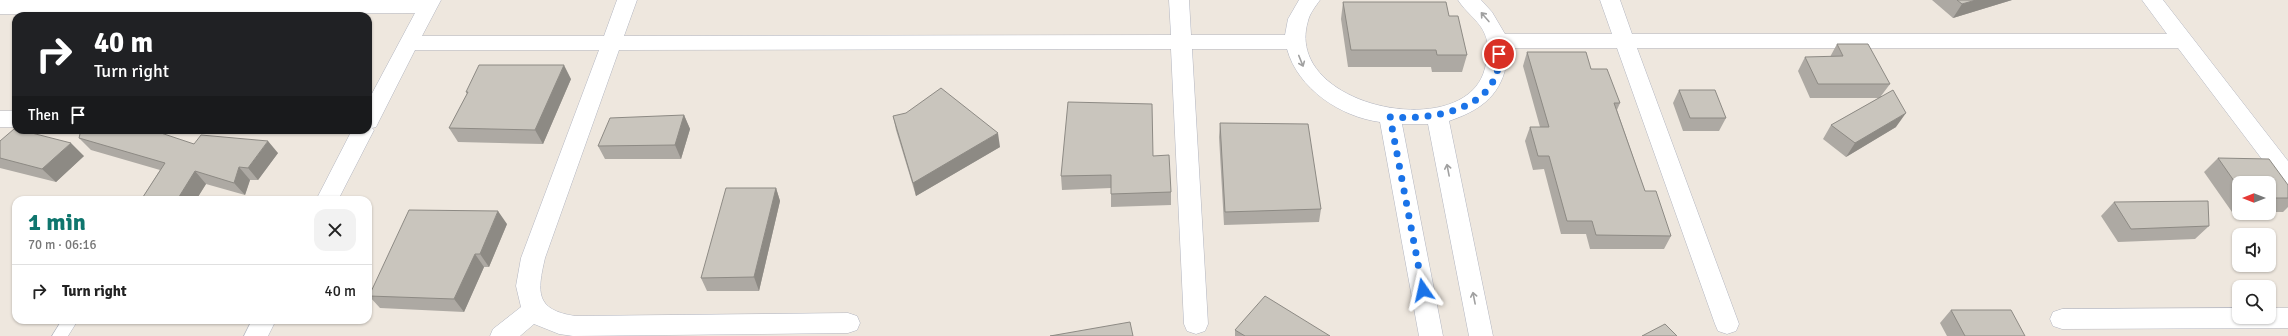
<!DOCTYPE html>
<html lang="en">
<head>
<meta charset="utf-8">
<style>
	body { margin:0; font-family:Signika,sans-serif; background:#f2f2f2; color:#222; height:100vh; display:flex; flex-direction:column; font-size:15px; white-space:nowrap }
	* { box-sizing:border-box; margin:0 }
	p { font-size:13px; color:#767676 }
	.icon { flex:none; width:22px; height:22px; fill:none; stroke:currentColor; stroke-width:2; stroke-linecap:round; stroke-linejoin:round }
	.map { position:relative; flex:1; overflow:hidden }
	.side { position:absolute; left:12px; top:196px; width:360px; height:128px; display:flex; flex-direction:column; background:#fff; border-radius:12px; box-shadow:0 1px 3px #0004 }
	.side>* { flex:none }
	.banner { position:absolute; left:12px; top:12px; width:360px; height:122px; border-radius:12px; box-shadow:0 1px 3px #0004; background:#202124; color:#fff; overflow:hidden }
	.needle { width:26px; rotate:270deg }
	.tools { position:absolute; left:2232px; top:176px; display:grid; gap:8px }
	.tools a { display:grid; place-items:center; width:44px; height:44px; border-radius:8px; background:#fff; box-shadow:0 1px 3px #0004; font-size:20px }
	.pin { position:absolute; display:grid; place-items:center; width:34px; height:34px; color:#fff; margin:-17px; border:2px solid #fff; border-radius:50%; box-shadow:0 1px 4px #0007 }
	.me { position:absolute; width:44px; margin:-22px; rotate:349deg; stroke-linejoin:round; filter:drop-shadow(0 0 3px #0008) }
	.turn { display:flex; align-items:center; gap:14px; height:84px; padding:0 16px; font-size:18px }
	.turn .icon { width:52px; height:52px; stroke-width:2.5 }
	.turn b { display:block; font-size:28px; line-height:34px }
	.then { display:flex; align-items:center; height:38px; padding:0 16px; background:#0003; gap:8px; font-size:15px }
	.round { display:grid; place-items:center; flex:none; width:42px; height:42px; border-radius:12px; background:#f2f2f2 }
	.overview { display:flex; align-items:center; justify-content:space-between; height:68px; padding:0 16px }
	h1 { font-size:24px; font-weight:800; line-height:30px; color:#0f766e }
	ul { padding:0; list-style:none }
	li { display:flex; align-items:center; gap:12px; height:52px; padding:0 16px; border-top:1px solid #e0e0e0 }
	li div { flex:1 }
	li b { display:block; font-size:15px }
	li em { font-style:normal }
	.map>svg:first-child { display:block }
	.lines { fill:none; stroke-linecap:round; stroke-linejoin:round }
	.lane-casing { stroke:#b2b5c0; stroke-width:1 }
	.street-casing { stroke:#b2b5c0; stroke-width:1 }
	.lane { fill:#fff; fill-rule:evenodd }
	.street { fill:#fff; fill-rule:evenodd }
	.wall { fill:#ada9a3 }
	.shaded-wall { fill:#8d8a84 }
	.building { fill:#c9c5bd; stroke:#8d8a84 }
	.oneway { stroke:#a0a0a0 }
	.route { stroke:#1a73e8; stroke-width:7; stroke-dasharray:0 12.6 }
</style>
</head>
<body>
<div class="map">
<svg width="2288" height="336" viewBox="0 0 2288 336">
	<rect width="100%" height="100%" fill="#eee7de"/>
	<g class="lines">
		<defs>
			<path id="lane" d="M62,320h16l-10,16h-16z"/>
			<path id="street" d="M0,0h441l-19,36h182l13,-36h20l-13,36 547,-1 -2,-35h20l2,35h94l3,-16 11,-19h21c-5,7 -10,13 -12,21 -26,86 159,124 177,47 2,-8 4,-15 3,-23 -4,-23 -19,-28 -30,-45h23l11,12 13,22h107l-12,-34h20l12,34h535l-25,-34h21l125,161v25l-8,-3 -102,-135h-541l102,276 -3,7 -9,3 -9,-3 -3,-7 -98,-276h-108c0,6 -1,12 -3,18 -7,32 -28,45 -57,55l44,215h-24l-41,-212h-26l41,212h-24l-39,-214c-39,-5 -82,-33 -93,-73h-95l16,275 -3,7 -9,3 -9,-3 -3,-7 -13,-275 -552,1 -74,208c-8,34 -10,52 30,58l273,-3 9,3 3,7 -3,7 -9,3 -275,3 -14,-2 -25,-10 -14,12h-30l3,-7 28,-22 -5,-21 5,-28 78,-208h-184l-36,71 -3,6 -4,1 2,2 -36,70h-22l36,-70h16v-29l47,-88 -415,1z
				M0,111h16v16h-16z
				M2239,308v9h30v-9h19v20l-226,1 -9,-3 -3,-7 3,-7 9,-3z
				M252,320h24l-8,16h-24z"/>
		</defs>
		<use href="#lane" class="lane-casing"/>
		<use href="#street" class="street-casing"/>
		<use href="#lane" class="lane"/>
		<use href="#street" class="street"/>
	</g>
	<path class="wall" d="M1932,0h80l-59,18z
		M1343,2l106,14 18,39 -5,17h-30l-1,-5h-83l-7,-48z
		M1837,44l53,40 -9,12 15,31 -50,30 -23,-18 8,-14 48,-27h-69l-12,-27 7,-14h25z
		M1527,52l64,17 29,34 -3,7 28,81 26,45 -7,13h-74l-4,-15h-25l-17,-65 -11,1 -8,-29 5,-14h10l-17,-61z
		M571,79l-28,65 -85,-2 -9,-14 18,-34 -1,-2z
		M1679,90l47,28 -7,13h-36l-10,-28z
		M684,115l6,14 -9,30h-76l-7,-13z
		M893,116l107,31 -84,49 -20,-66z
		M1220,123l101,86 -2,13 -95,3 -5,-88z
		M79,138l115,6 84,9 -20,27h-8l-5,15 -39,-11 -10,16h-55l19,-30 -69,-20z
		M0,141l84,15 -28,26 -56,-14z
		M1153,156l18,36v13l-60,2v-19l-49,2 -1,-14z
		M2218,158l70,27v22l-5,5h-14v-29h-30v29h-7l-28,-40z
		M776,188l4,13 -21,90h-52l-6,-13z
		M2114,202l95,24 -14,13 -77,3 -17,-26z
		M507,224l-18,43h-5l-20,45 -84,-4 -11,-12z
		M1951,310l74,26h-78l-7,-13z
		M1235,330l95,6h-95z"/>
	<path class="shaded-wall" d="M1976,0h36l-59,18 9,-14z
		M564,65l7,14 -28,65 -8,-14z
		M1906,113l-10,14 -50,30 9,-14z
		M684,115l6,14 -9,30 -6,-14z
		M998,133l2,14 -84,49 -3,-13z
		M268,141l10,12 -20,27 -10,-12z
		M71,143l13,13 -28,26 -14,-13z
		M239,167l11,13 -5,15 -11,-12z
		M195,171l11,13 -10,16h-19z
		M776,188l4,13 -21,90 -5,-14z
		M498,211l9,13 -18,43 -9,-13z
		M475,254l9,13 -20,45 -10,-13z"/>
	<path class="building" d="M1957,0h19l-14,4z
		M1343,2h103l3,14h9l9,39h-30l-1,-5h-85z
		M1837,44h31l22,40h-72l-13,-27 38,-1z
		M1527,52h59l5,17h16l13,34h-6l31,88h11l15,45 -75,-1 -4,-14h-25l-18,-65h-11l-8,-29h19z
		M479,65h85l-29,65 -86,-2 19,-36h-2z
		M941,88l57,45 -85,50 -20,-67 13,-3z
		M1679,90h36l11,28h-36z
		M1893,90l13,23 -51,30 -24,-18z
		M1068,102l84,2 1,52 16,-1 2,37 -60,2v-19l-50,1z
		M684,115l-9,30 -77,1 12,-28z
		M1220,123l88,1 13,85 -96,3z
		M14,129h2v1h4l51,13 -29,26 -42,-11v-17z
		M81,130h63l11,1 39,13 7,-9 67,6 -20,27 -9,-1 -5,16 -39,-12 -18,29h-36l24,-37 -86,-25z
		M2218,158l51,1 19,26v13h-19v-15h-30v5z
		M726,188h50l-22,89 -53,1z
		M2208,201l1,25 -78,3 -17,-27z
		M409,210l89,1 -18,43h-5l-21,45 -85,-3z
		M1265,296l65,40h-85l-10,-6z
		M1951,310h60l14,26h-60z
		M1130,322l3,14h-83z
		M1665,324l12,12h-35z"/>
	<defs><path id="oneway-shaft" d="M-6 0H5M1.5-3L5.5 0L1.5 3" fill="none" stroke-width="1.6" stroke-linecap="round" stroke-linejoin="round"/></defs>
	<g class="oneway">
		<use href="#oneway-shaft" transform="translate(1485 17) rotate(-131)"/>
		<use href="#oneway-shaft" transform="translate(1301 61) rotate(68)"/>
		<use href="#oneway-shaft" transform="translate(1448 170) rotate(-101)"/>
		<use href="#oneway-shaft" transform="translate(1474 298) rotate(-101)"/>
	</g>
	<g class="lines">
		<path class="route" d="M1423,290l-33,-173c43,3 111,-7 109,-63"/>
	</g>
</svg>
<div class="tools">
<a><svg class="needle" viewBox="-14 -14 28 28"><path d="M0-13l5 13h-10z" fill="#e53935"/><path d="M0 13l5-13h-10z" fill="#767676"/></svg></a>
<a><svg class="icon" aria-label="sound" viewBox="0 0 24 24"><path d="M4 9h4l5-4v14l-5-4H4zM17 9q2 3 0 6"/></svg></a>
<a><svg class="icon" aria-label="search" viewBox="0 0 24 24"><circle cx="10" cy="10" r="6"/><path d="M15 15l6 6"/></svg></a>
</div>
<div class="pin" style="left:1499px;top:54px;background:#d93025"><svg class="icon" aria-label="arrive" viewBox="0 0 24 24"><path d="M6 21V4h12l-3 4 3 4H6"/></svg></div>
<svg class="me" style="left:1423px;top:290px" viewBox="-20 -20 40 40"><path d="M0-17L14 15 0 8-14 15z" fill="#1a73e8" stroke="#fff" stroke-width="4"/></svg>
<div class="banner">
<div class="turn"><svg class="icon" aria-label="right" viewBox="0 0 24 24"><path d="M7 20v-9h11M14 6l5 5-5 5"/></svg><div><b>40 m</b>Turn right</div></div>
<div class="then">Then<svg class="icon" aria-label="arrive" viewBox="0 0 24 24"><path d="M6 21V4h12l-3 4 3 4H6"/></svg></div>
</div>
<section class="side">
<div class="overview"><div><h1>1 min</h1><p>70 m · 06:16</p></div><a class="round"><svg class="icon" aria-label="close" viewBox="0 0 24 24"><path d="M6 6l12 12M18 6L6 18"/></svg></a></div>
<ul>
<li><svg class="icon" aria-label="right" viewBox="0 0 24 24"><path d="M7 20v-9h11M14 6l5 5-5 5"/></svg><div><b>Turn right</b></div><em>40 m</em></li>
</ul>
</section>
</div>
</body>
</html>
